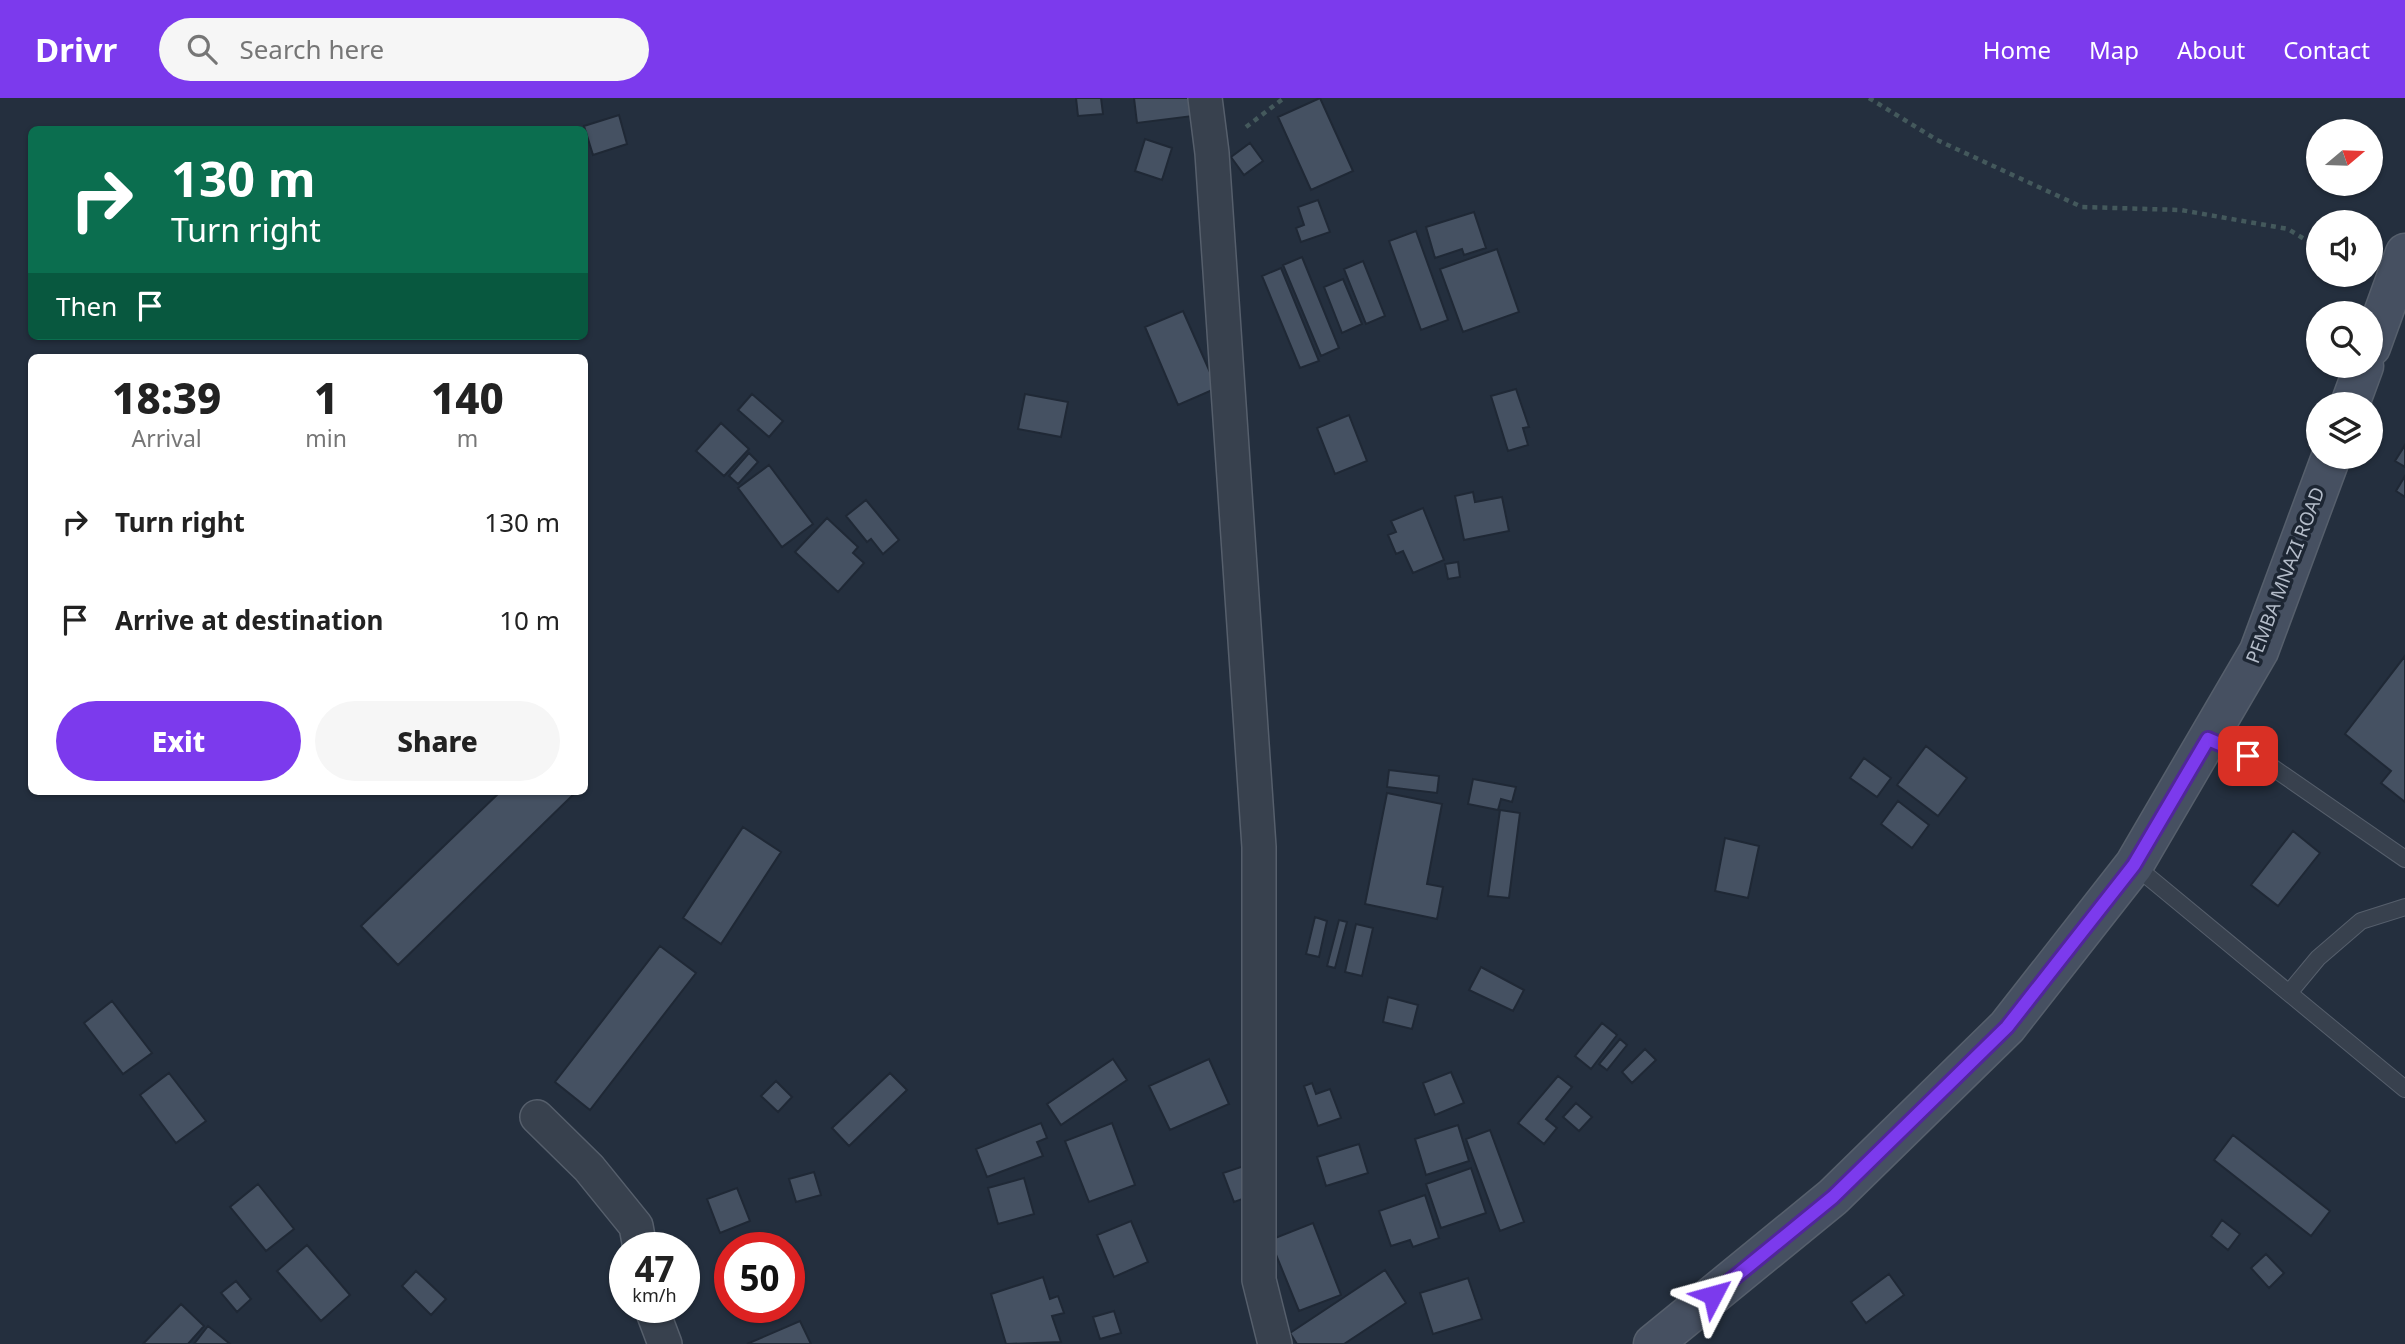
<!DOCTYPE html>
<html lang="en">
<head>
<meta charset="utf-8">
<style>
	body { margin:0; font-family:"Noto Sans",sans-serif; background:#f6f6f6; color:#222; height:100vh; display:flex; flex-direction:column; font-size:26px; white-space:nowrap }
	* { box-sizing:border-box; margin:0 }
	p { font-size:23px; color:#767676 }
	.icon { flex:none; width:38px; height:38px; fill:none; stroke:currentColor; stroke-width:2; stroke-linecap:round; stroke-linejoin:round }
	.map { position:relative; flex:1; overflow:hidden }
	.sheet { position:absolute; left:28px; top:256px; width:560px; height:441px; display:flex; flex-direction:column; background:#fff; border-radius:10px; box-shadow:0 2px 5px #0004 }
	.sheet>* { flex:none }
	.hud { position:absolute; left:28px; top:28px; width:560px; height:214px; border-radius:10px; box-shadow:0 2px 5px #0004; background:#0b6e4f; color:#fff; overflow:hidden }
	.needle { width:46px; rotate:71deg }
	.tools { position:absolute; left:2306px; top:21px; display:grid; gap:14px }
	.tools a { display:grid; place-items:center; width:77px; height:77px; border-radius:50%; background:#fff; box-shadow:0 2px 5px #0004; font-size:35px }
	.speed { position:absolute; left:609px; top:1134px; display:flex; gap:14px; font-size:35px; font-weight:700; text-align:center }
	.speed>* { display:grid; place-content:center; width:91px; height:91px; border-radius:50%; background:#fff; box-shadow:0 2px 5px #0004; line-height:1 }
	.speed small { font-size:18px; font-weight:400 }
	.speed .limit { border:10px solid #d22; background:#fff; color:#111 }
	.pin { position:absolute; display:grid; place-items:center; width:60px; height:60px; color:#fff; margin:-30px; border-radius:14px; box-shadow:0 4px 10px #0006 }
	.me { position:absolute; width:77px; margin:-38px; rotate:51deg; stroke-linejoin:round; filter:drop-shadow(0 0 5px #0008) }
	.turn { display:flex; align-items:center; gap:24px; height:147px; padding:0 28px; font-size:32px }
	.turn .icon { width:91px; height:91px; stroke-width:2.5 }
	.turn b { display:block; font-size:49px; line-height:60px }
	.then { display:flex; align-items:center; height:66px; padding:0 28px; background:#0003; gap:14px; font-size:26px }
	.eta { display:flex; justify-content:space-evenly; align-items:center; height:119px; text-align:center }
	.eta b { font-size:42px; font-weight:800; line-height:49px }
	.action { display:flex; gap:14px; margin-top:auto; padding:14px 28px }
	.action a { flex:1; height:80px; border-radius:42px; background:#7c3aed; color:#fff; font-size:28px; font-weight:800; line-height:80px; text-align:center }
	.action a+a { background:#f6f6f6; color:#222 }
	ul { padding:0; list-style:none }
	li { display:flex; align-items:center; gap:21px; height:98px; padding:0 28px }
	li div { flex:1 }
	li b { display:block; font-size:26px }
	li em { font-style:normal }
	header { display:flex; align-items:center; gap:42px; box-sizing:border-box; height:98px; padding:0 35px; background:#7c3aed; color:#fff }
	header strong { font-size:33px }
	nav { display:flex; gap:38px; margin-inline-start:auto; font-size:24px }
	.search { width:490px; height:63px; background:#f6f6f6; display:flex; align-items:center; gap:18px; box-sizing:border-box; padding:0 24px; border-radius:38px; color:#767676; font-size:26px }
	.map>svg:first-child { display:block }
	.building { fill:#455162; stroke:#1f2835; stroke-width:2 }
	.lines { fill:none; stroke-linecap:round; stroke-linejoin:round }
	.service-casing { stroke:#565f6c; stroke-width:18 }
	.minor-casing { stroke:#565f6c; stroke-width:36 }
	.secondary-casing { stroke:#565f6c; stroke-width:41 }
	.path { stroke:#44595c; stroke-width:4.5; stroke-dasharray:5 5; stroke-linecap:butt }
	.service { stroke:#38414e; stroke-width:16 }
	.minor { stroke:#38414e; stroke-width:33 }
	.secondary { stroke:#465061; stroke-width:38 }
	.route-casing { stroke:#51269a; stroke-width:18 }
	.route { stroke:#7c3aed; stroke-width:12 }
	.labels { text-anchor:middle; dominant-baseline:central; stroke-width:7; stroke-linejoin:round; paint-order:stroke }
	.street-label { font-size:19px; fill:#b4bcc9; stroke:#1d2633 }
</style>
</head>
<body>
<header>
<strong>Drivr</strong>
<div class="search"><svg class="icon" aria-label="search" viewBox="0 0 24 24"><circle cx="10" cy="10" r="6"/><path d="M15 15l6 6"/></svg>Search here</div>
<nav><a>Home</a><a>Map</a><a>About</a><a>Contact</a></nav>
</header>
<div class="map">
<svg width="2405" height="1246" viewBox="0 0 2405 1246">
	<rect width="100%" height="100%" fill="#242f3e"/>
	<path class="building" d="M1076,0h25l2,16 -25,2z
		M1134,0h57l2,18 -56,7z
		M1320,0l33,73 -42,19 -33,-73z
		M619,17l8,29 -34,11 -9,-29z
		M1145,41l27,9 -10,32 -27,-9z
		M1250,45l13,18 -19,14 -13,-18z
		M1318,102l12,32 -29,10 -5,-14 8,-3 -6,-18z
		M1474,114l12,36 -22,7 -2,-6 -27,9 -9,-31z
		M1416,133l32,89 -27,10 -32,-89z
		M1497,151l22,63 -56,20 -23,-63z
		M1302,159l37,91 -18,8 -38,-91z
		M1363,163l22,55 -19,8 -22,-55z
		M1281,170l38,93 -19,7 -38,-92z
		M1343,181l19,45 -20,9 -18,-46z
		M1183,213l34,77 -39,17 -33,-78z
		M1516,291l13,38 -6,1 5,17 -20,6 -17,-55z
		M752,296l31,27 -14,16 -31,-27z
		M1025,296l43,8 -7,35 -43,-8z
		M1349,317l18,46 -32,13 -18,-46z
		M721,325l28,26 -25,27 -28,-25z
		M2405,347v22l-10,-6z
		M749,355l9,9 -20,22 -9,-8z
		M769,367l44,59 -31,23 -44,-59z
		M2405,378v21l-9,-6z
		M1473,394l2,10 27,-5 7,34 -45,9 -9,-44z
		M866,402l33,40 -16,14 -12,-15 -4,3 -21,-26z
		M1423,410l21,52 -31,13 -10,-22 -7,3 -8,-19 8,-3 -5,-11z
		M827,420l31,29 -5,6 11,10 -26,29 -43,-40z
		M1458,464l2,15 -12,2 -3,-15z
		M2405,558v146l-24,-19 10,-12 -46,-37z
		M1926,648l41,32 -29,38 -41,-31z
		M1864,660l27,20 -14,19 -27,-19z
		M1389,672l50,6 -2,17 -50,-6z
		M1473,681l43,8 -4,15 -11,-3 -3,11 -30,-6z
		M501,693h76l-179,174 -37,-39z
		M1387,695l55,11 -15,80 16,3 -6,32 -72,-15z
		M1898,703l31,24 -17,23 -31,-24z
		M1500,712l20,3 -11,85 -21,-2z
		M743,729l38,25 -60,92 -38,-26z
		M2293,733l27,22 -42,53 -27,-21z
		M1725,740l34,8 -11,52 -33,-7z
		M1315,819l12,4 -8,36 -13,-3z
		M1339,822l8,2 -12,46 -8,-2z
		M1356,826l17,4 -11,48 -17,-4z
		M660,848l36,27 -106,137 -35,-28z
		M1481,869l43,23 -11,21 -44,-21z
		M1388,899l30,8 -6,24 -29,-7z
		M112,903l40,52 -29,21 -39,-51z
		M1602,925l15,12 -26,34 -16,-13z
		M1620,941l7,6 -20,25 -8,-6z
		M1645,951l11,11 -24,23 -10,-11z
		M1113,961l14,21 -66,45 -14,-21z
		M1209,961l20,45 -59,26 -21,-44z
		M1451,974l13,31 -29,12 -12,-32z
		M169,975l37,48 -30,22 -36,-48z
		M890,975l17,17 -58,56 -17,-18z
		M1558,978l14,11 -26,32 11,9 -13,16 -26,-21z
		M776,983l16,16 -14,15 -17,-16z
		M1312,985l4,11 14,-5 11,29 -23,8 -14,-40z
		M1576,1005l16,14 -13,14 -16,-14z
		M1041,1025l6,15 -10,4 6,14 -56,21 -11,-28z
		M1112,1025l23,62 -46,17 -24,-61z
		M1458,1027l11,36 -43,14 -11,-36z
		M1490,1032l34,92 -24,9 -34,-92z
		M2233,1037l97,76 -19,25 -97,-76z
		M1359,1046l9,29 -42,13 -9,-29z
		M1244,1068l10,29 -20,7 -11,-29z
		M1471,1070l15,45 -45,15 -15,-44z
		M814,1074l7,23 -25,7 -7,-23z
		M1024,1080l10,36 -36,10 -10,-36z
		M258,1086l36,45 -28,22 -36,-44z
		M737,1090l13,33 -30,12 -13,-34z
		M1425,1097l14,43 -26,9 -3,-7 -19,6 -12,-35z
		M2222,1122l18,14 -12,16 -17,-14z
		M1131,1123l17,41 -34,15 -17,-42z
		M1313,1125l28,72 -42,16 -29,-71z
		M307,1147l43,50 -29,26 -44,-50z
		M2266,1156l18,19 -15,15 -18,-20z
		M1385,1172l21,33 -62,41h-47l-7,-11z
		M416,1173l30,28 -15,16 -29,-29z
		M1889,1176l15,21 -38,28 -15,-21z
		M1043,1179l7,22 8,-3 6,17 -12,3 9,26 -55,2 -15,-50z
		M1468,1180l14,41 -49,15 -13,-41z
		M236,1183l15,18 -14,13 -16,-19z
		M181,1206l23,22 -16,18h-45z
		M1114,1213l7,22 -21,6 -7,-22z
		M800,1223l11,23h-64z
		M208,1228l22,18h-36z"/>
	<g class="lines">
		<defs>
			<path id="service" d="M2208,641l61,26 136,94
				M2134,767l271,224
				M2289,895l29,-35 43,-37 44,-14"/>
			<path id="minor" d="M1205,0l7,55 47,694v433l16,64
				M537,1019l52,51 47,58 4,22
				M651,1209l14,37"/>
			<path id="secondary" d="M2371,249l34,-94
				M2350,306l14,-38
				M1653,1246l180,-147 174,-170 127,-162 125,-214 72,-194"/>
		</defs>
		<use href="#service" class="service-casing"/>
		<use href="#minor" class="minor-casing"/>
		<use href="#secondary" class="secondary-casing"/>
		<path class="path" d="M1869,0l68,42 145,67 99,3 107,19 31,19
			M1246,29l38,-29"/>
		<use href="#service" class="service"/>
		<use href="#minor" class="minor"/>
		<use href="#secondary" class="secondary"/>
	</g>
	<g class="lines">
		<defs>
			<path id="route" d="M1713,1197l120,-98 174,-170 127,-162 74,-126 40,17"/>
		</defs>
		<use href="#route" class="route-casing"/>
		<use href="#route" class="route"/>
	</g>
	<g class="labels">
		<g class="street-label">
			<text transform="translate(2285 477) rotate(-69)">PEMBA MNAZI ROAD</text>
		</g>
	</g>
</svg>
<div class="tools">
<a><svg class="needle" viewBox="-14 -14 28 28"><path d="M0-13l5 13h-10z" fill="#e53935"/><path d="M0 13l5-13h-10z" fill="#767676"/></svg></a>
<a><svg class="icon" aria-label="sound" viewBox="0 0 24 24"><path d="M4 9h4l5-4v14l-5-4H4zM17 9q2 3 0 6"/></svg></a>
<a><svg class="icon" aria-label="search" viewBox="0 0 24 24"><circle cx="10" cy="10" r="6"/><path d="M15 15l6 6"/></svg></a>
<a><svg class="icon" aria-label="layers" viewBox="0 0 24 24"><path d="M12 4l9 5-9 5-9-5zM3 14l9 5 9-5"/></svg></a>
</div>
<div class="speed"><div>47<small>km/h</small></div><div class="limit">50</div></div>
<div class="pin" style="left:2248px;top:658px;background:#d93025"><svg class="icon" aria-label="arrive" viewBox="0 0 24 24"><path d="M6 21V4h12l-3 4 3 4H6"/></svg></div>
<svg class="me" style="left:1713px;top:1197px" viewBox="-20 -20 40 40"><path d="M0-17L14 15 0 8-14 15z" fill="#7c3aed" stroke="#fff" stroke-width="4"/></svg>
<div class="hud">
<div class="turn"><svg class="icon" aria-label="right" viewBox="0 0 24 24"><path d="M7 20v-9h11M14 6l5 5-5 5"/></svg><div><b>130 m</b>Turn right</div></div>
<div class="then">Then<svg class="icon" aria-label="arrive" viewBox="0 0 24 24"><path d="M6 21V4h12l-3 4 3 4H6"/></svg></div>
</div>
<section class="sheet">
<div class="eta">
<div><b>18:39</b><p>Arrival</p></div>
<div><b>1</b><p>min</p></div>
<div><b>140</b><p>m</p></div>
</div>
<ul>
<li><svg class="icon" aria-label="right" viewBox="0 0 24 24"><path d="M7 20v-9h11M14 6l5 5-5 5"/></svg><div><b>Turn right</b></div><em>130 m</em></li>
<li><svg class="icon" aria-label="arrive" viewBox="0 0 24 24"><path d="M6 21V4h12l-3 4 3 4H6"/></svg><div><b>Arrive at destination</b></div><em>10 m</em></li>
</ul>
<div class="action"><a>Exit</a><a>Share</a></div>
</section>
</div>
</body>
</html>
